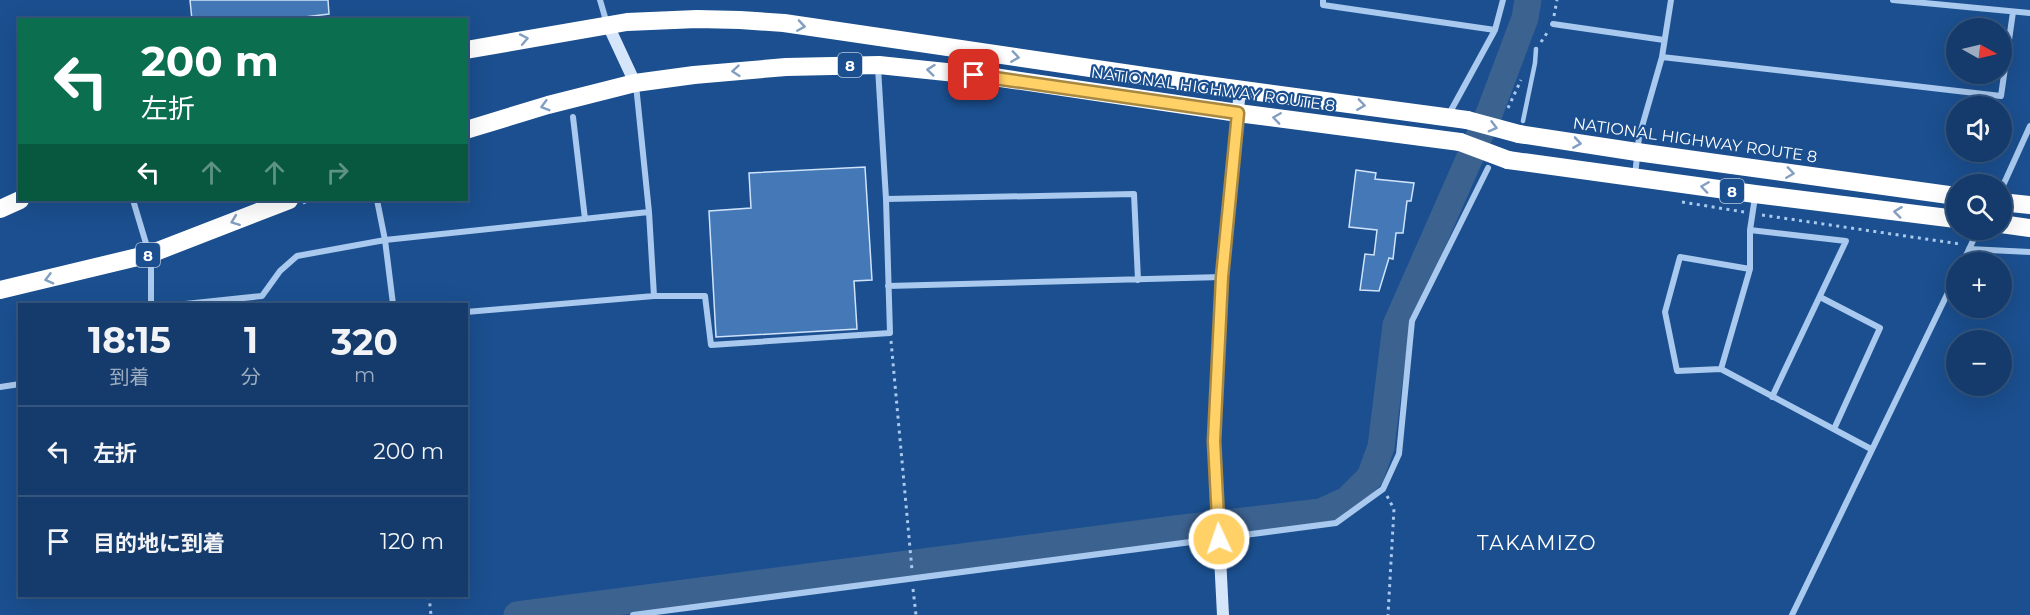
<!DOCTYPE html>
<html lang="ja">
<head>
<meta charset="utf-8">
<style>
	body { margin:0; font-family:Montserrat,"Noto Sans JP",sans-serif; background:#214673; color:#f1f3f6; height:100vh; display:flex; flex-direction:column; font-size:22px; white-space:nowrap }
	* { box-sizing:border-box; margin:0 }
	p { font-size:20px; color:#9dadc1 }
	.icon { flex:none; width:33px; height:33px; fill:none; stroke:currentColor; stroke-width:2; stroke-linecap:round; stroke-linejoin:round }
	.map { position:relative; flex:1; overflow:hidden }
	.side { position:absolute; left:18px; top:303px; width:450px; height:294px; display:flex; flex-direction:column; background:#143b6b; border-radius:0px; box-shadow:0 6px 24px #0002,0 0 0 2px #33557e }
	.side>* { flex:none }
	.banner { position:absolute; left:18px; top:18px; width:450px; height:183px; border-radius:0px; box-shadow:0 6px 24px #0002,0 0 0 2px #33557e; background:#0b6e4f; color:#fff; overflow:hidden }
	.needle { width:39px; rotate:98deg }
	.tools { position:absolute; left:1946px; top:18px; display:grid; gap:12px }
	.tools a { display:grid; place-items:center; width:66px; height:66px; border-radius:50%; background:#143b6b; box-shadow:0 6px 24px #0002,0 0 0 2px #33557e; font-size:30px }
	.pin { position:absolute; display:grid; place-items:center; width:51px; height:51px; color:#fff; margin:-26px; border-radius:12px; box-shadow:0 3px 9px #0006 }
	.me { position:absolute; width:66px; margin:-33px; rotate:357deg; stroke-linejoin:round; filter:drop-shadow(0 0 4px #0008) }
	.turn { display:flex; align-items:center; gap:21px; height:126px; padding:0 24px; font-size:27px }
	.turn .icon { width:78px; height:78px; stroke-width:2.5 }
	.turn b { display:block; font-size:42px; line-height:51px }
	.lanes { display:flex; align-items:center; height:57px; padding:0 24px; background:#0003; justify-content:center; gap:30px; direction:ltr }
	.lanes .off { opacity:.35 }
	.eta { display:flex; justify-content:space-evenly; align-items:center; height:102px; text-align:center }
	.eta b { font-size:36px; font-weight:700; line-height:42px }
	ul { padding:0; list-style:none }
	li { display:flex; align-items:center; gap:18px; height:90px; padding:0 24px; border-top:2px solid #33557e }
	li div { flex:1 }
	li b { display:block; font-size:22px }
	li em { font-style:normal }
	.map>svg:first-child { display:block }
	.lines { fill:none; stroke-linecap:round; stroke-linejoin:round }
	.river { stroke:#3c6290; stroke-width:27 }
	.building { fill:#4478b7; stroke:#cfe3fa; stroke-width:1.5 }
	.path { stroke:#a9c9ee; stroke-width:3; stroke-dasharray:3 4.5; stroke-linecap:butt }
	.lane { stroke:#a9c9ee; stroke-width:4.5 }
	.street { stroke:#a9c9ee; stroke-width:6 }
	.secondary { stroke:#d6e6fa; stroke-width:12 }
	.highway { stroke:#fff; stroke-width:18 }
	.highway-bridge { stroke:#fff; stroke-width:18 }
	.oneway { stroke:#829ec1 }
	.route-casing { stroke:#a68842; stroke-width:15 }
	.route { stroke:#ffd166; stroke-width:10 }
	.labels { text-anchor:middle; dominant-baseline:central; stroke-width:4.5; stroke-linejoin:round; paint-order:stroke }
	.shield { fill:#1b4f8f; stroke:#bbcadd; stroke-width:1.5 }
	.shield-label { font-size:15px; font-weight:bold; fill:#fff }
	.street-label { font-size:16px; fill:#fff; stroke:#1b4f8f }
	.quarter-label { font-size:20px; letter-spacing:1.5px; fill:#fff; stroke:#1b4f8f }
</style>
</head>
<body>
<div class="map">
<svg width="2030" height="615" viewBox="0 0 2030 615">
	<rect width="100%" height="100%" fill="#1b4f8f"/>
	<g class="lines">
		<path class="river" d="M517,615l658,-86 146,-17 26,-12 23,-23 11,-30 15,-122 93,-211 36,-96 3,-18"/>
	</g>
	<path class="building" d="M190,0h138l1,14 -49,6h-88z
		M865,167l7,113 -18,1 3,48 -141,8 -7,-126 42,-3 -2,-35z
		M1356,170l20,3 -1,6 39,4 -3,18h-4l-4,32h-7l-3,26 -4,-1 -10,33 -19,-1 5,-36 9,1 3,-25 -28,-3z"/>
	<g class="lines">
		<path class="path" d="M1554,16l3,-16
			M1541,42l8,-12
			M1508,108l13,-28
			M1682,202l62,10
			M303,203l8,-3
			M1762,215l198,29
			M891,341l21,229
			M1387,496l7,13 -6,106
			M913,589l3,26
			M429,596l2,19"/>
		<path class="lane" d="M1523,121l12,-58 1,-14"/>
		<path class="street" d="M600,0l7,24
			M1323,0v5l172,25
			M1671,0l-9,57 339,39 12,-84
			M1893,0l137,13
			M1553,24l111,16
			M636,85l13,127 5,84
			M1449,114l46,-84 8,-30
			M573,117l12,102
			M1635,176l4,-39 23,-80
			M2001,190l29,-64
			M886,199l248,-5 4,86
			M133,200l18,60v44
			M377,200l8,40 8,64
			M1750,230l96,11 -74,156
			M1969,249l61,3
			M1963,262l15,-32
			M1750,269l-70,-12 -15,55 12,59 44,-2 150,80
			M888,286l334,-9
			M1820,297l60,31 -46,101
			M185,304l77,-8 18,-25 17,-15 88,-16 264,-28
			M466,312l188,-16h51l6,49 179,-12 -4,-134 -8,-131
			M1721,369l29,-100v-39l5,-33
			M0,387l20,-3
			M633,615l703,-92 47,-34 16,-35 13,-133 76,-153
			M1792,615l164,-339"/>
		<path class="secondary" d="M608,25l27,58
			M1223,615l-9,-174 8,-164 18,-188"/>
		<path class="highway" d="M466,50l161,-28 70,-3 43,1 44,3 415,61 268,36
			M466,130l82,-25 87,-22 59,-8 92,-8 93,-2 115,12 244,36 222,29
			M1519,134l118,18 319,44
			M1508,160l247,34 201,25
			M2001,202l29,3
			M0,209l20,-9
			M2001,224l29,4
			M0,290l150,-36 139,-54"/>
		<path class="highway-bridge" d="M1467,120l52,14
			M1460,142l48,18"/>
	</g>
	<defs><path id="oneway-chevron" d="M-2-3.5L2.5 0L-2 3.5" fill="none" stroke-width="1.6" stroke-linecap="round" stroke-linejoin="round" transform="scale(1.5)"/></defs>
	<g class="oneway">
		<use href="#oneway-chevron" transform="translate(801 26) rotate(9)"/>
		<use href="#oneway-chevron" transform="translate(524 39) rotate(-11)"/>
		<use href="#oneway-chevron" transform="translate(1015 57) rotate(8)"/>
		<use href="#oneway-chevron" transform="translate(931 70) rotate(-174)"/>
		<use href="#oneway-chevron" transform="translate(736 71) rotate(175)"/>
		<use href="#oneway-chevron" transform="translate(1361 105) rotate(8)"/>
		<use href="#oneway-chevron" transform="translate(545 106) rotate(164)"/>
		<use href="#oneway-chevron" transform="translate(1277 118) rotate(-172)"/>
		<use href="#oneway-chevron" transform="translate(1493 127) rotate(15)"/>
		<use href="#oneway-chevron" transform="translate(1577 143) rotate(9)"/>
		<use href="#oneway-chevron" transform="translate(1790 173) rotate(8)"/>
		<use href="#oneway-chevron" transform="translate(1705 187) rotate(-172)"/>
		<use href="#oneway-chevron" transform="translate(1898 212) rotate(-173)"/>
		<use href="#oneway-chevron" transform="translate(235 221) rotate(159)"/>
		<use href="#oneway-chevron" transform="translate(49 279) rotate(165)"/>
	</g>
	<g class="lines">
		<defs>
			<path id="route" d="M974,75l264,38 -16,164 -8,164 5,98"/>
		</defs>
		<use href="#route" class="route-casing"/>
		<use href="#route" class="route"/>
	</g>
	<g class="labels">
		<g class="shield">
			<rect x="838" y="53" width="24" height="24" rx="4.5"/>
			<rect x="1720" y="179" width="24" height="24" rx="4.5"/>
			<rect x="136" y="243" width="24" height="24" rx="4.5"/>
		</g>
		<g class="shield-label">
			<text x="850" y="65">8</text>
			<text x="1732" y="191">8</text>
			<text x="148" y="255">8</text>
		</g>
		<g class="street-label">
			<text transform="translate(1213 89) rotate(8)">NATIONAL HIGHWAY ROUTE 8</text>
			<text transform="translate(1695 140) rotate(8)">NATIONAL HIGHWAY ROUTE 8</text>
		</g>
		<g class="quarter-label">
			<text x="1537" y="543">TAKAMIZO</text>
		</g>
	</g>
</svg>
<div class="tools">
<a><svg class="needle" viewBox="-14 -14 28 28"><path d="M0-13l5 13h-10z" fill="#e53935"/><path d="M0 13l5-13h-10z" fill="#9dadc1"/></svg></a>
<a><svg class="icon" aria-label="sound" viewBox="0 0 24 24"><path d="M4 9h4l5-4v14l-5-4H4zM17 9q2 3 0 6"/></svg></a>
<a><svg class="icon" aria-label="search" viewBox="0 0 24 24"><circle cx="10" cy="10" r="6"/><path d="M15 15l6 6"/></svg></a>
<a>+</a>
<a>−</a>
</div>
<div class="pin" style="left:974px;top:75px;background:#d93025"><svg class="icon" aria-label="arrive" viewBox="0 0 24 24"><path d="M6 21V4h12l-3 4 3 4H6"/></svg></div>
<svg class="me" style="left:1219px;top:539px" viewBox="-20 -20 40 40"><circle r="17" fill="#ffd166" stroke="#fff" stroke-width="3"/><path d="M0-11L8 9 0 5-8 9z" fill="#fff"/></svg>
<div class="banner">
<div class="turn"><svg class="icon" aria-label="left" viewBox="0 0 24 24"><path d="M17 20v-9H6M10 6l-5 5 5 5"/></svg><div><b>200 m</b>左折</div></div>
<div class="lanes"><svg class="icon" aria-label="left" viewBox="0 0 24 24"><path d="M17 20v-9H6M10 6l-5 5 5 5"/></svg><svg class="icon off" aria-label="ahead" viewBox="0 0 24 24"><path d="M12 20V5M6 11l6-6 6 6"/></svg><svg class="icon off" aria-label="ahead" viewBox="0 0 24 24"><path d="M12 20V5M6 11l6-6 6 6"/></svg><svg class="icon off" aria-label="right" viewBox="0 0 24 24"><path d="M7 20v-9h11M14 6l5 5-5 5"/></svg></div>
</div>
<section class="side">
<div class="eta">
<div><b>18:15</b><p>到着</p></div>
<div><b>1</b><p>分</p></div>
<div><b>320</b><p>m</p></div>
</div>
<ul>
<li><svg class="icon" aria-label="left" viewBox="0 0 24 24"><path d="M17 20v-9H6M10 6l-5 5 5 5"/></svg><div><b>左折</b></div><em>200 m</em></li>
<li><svg class="icon" aria-label="arrive" viewBox="0 0 24 24"><path d="M6 21V4h12l-3 4 3 4H6"/></svg><div><b>目的地に到着</b></div><em>120 m</em></li>
</ul>
</section>
</div>
</body>
</html>
